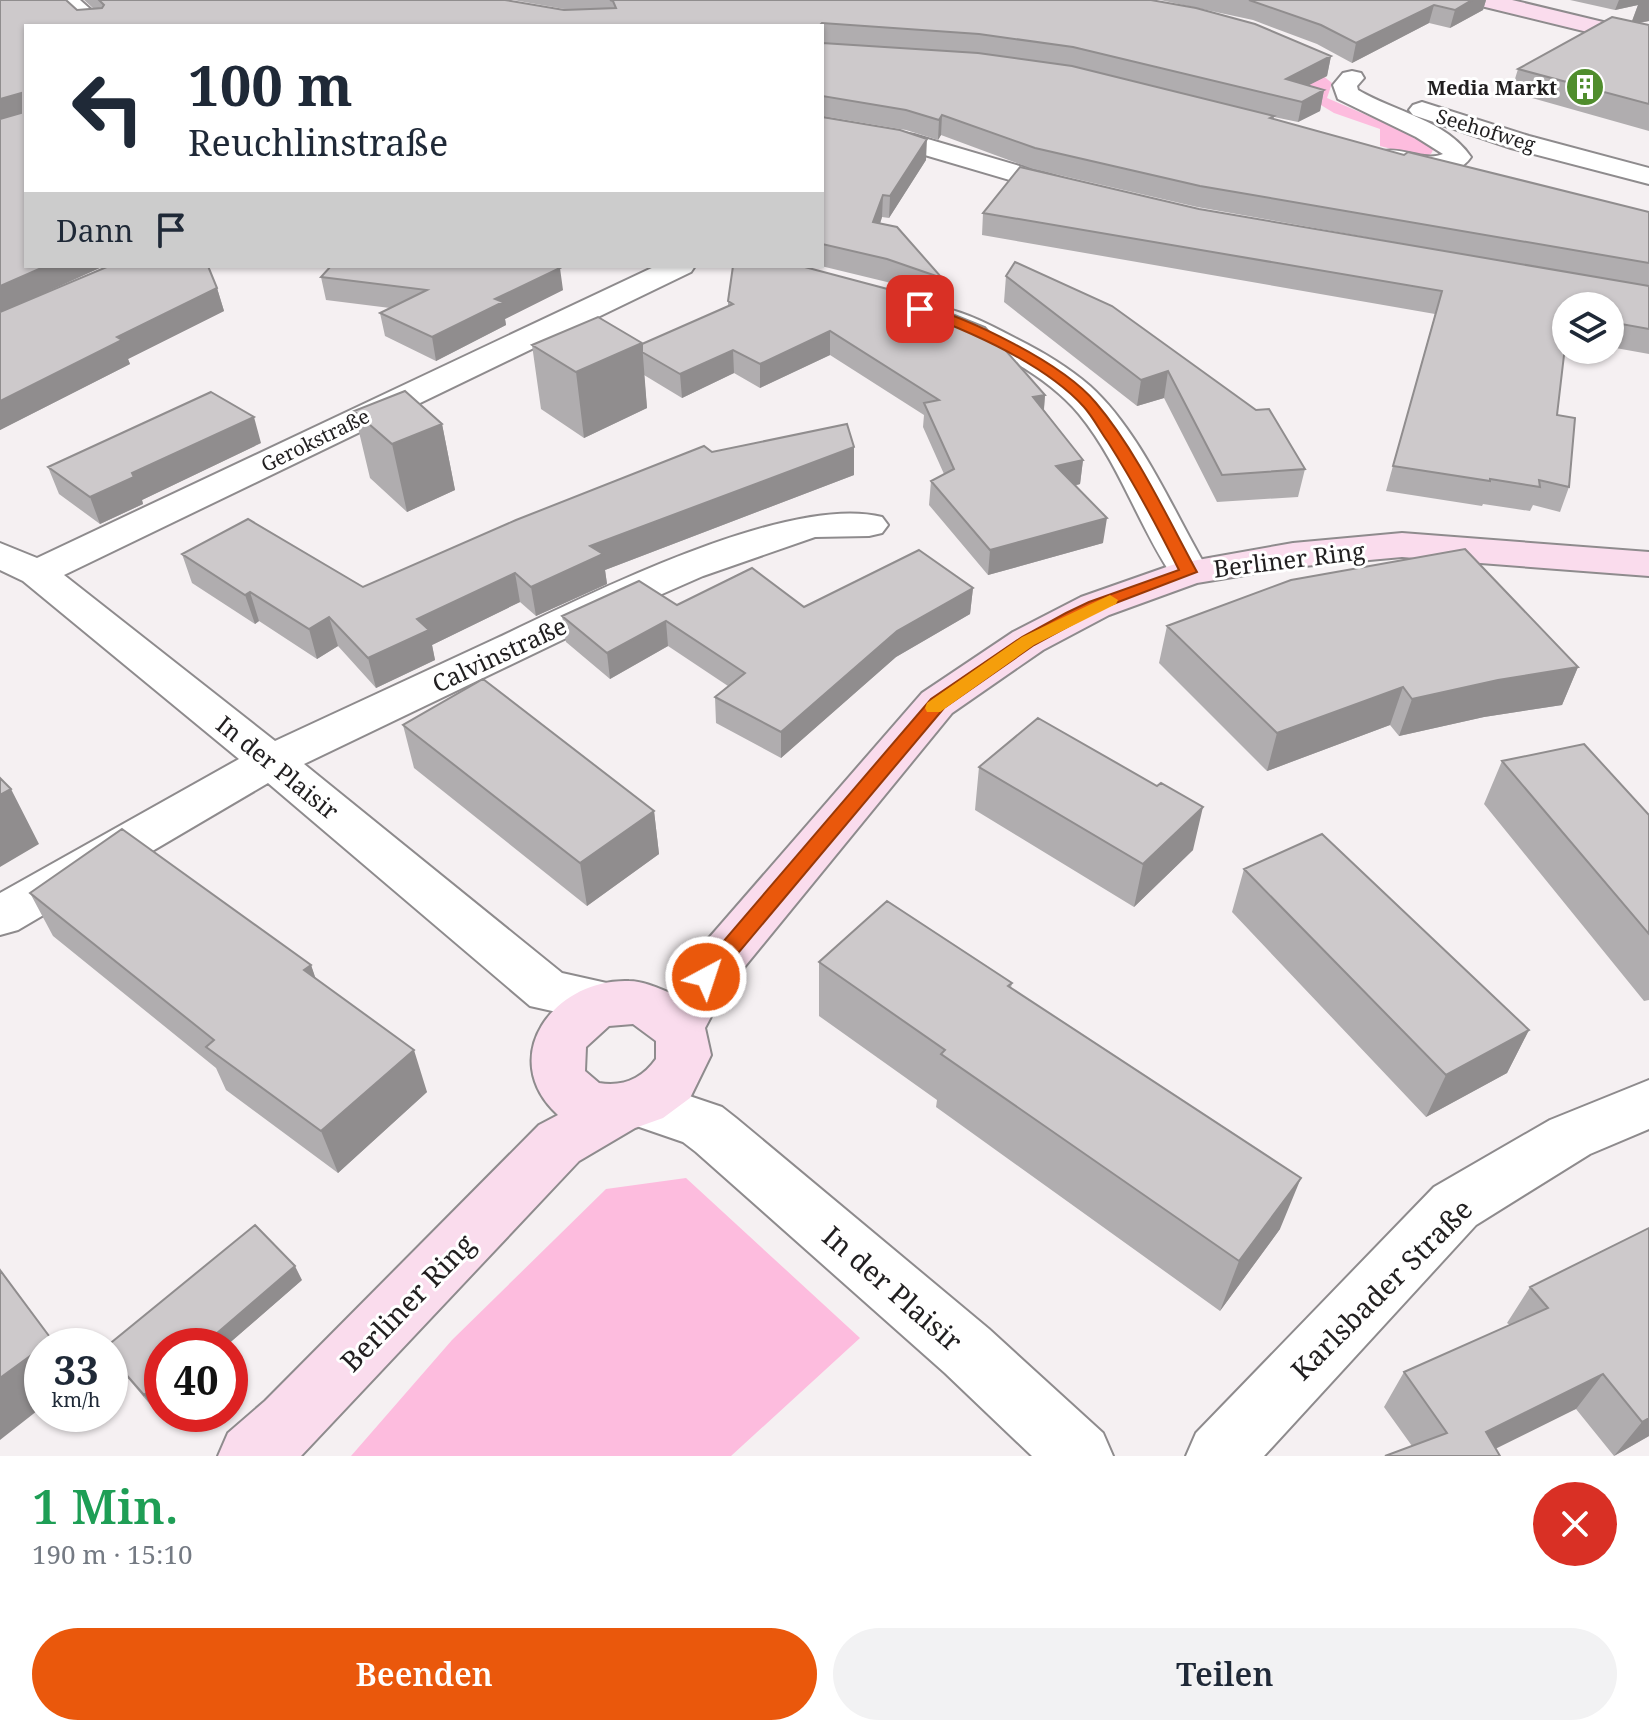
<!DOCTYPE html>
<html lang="de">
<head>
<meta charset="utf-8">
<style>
	body { margin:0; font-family:"Noto Serif",serif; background:#f2f2f3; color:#1f2937; height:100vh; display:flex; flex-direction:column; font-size:30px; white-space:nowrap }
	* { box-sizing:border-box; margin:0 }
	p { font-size:26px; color:#747a83 }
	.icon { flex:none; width:44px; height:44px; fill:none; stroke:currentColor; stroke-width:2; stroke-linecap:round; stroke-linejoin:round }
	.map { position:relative; height:1456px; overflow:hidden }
	.panel { display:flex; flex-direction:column; background:#fff; flex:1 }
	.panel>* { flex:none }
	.guide { position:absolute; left:24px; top:24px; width:800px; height:244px; border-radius:0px; box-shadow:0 2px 6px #0004; background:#fff; color:#1f2937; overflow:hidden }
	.buttons { position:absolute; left:1552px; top:292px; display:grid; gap:16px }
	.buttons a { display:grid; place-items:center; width:72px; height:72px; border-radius:50%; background:#fff; box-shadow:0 2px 6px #0004; font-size:40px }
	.speed { position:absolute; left:24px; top:1328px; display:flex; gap:16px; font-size:40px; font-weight:700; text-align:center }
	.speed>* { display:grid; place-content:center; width:104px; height:104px; border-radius:50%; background:#fff; box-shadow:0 2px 6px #0004; line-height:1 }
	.speed small { font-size:20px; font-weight:400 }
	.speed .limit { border:12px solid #d22; background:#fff; color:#111 }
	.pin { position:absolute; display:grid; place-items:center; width:68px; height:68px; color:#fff; margin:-34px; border-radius:16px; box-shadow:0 4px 12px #0006 }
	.me { position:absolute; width:88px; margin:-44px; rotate:40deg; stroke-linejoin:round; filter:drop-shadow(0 0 6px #0008) }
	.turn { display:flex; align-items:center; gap:28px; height:168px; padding:0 32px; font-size:36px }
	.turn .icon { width:104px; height:104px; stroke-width:2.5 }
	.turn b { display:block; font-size:56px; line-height:68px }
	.then { display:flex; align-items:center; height:76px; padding:0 32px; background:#0003; gap:16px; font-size:30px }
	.round { display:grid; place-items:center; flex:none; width:84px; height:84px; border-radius:42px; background:#f2f2f3 }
	.head { display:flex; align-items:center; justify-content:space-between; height:136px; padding:0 32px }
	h1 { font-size:48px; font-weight:600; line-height:60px; color:#1e9e55 }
	.cta { display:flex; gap:16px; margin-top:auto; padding:16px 32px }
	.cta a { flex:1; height:92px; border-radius:48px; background:#ea580c; color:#fff; font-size:32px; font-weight:600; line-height:92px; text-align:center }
	.cta a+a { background:#f2f2f3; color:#1f2937 }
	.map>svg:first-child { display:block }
	.green { fill:#fdbcde }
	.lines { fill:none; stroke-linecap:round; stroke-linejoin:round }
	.street-casing { stroke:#8e8b8d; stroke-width:4 }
	.secondary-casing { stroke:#8e8b8d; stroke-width:4 }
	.street { fill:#fff; fill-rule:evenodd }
	.secondary { fill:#fadced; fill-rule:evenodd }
	.wall { fill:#b0adaf }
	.shaded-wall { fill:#908d8e }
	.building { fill:#cdc9cb; stroke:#908d8e; stroke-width:2 }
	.route { fill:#ea580c; stroke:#983908; stroke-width:2 }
	.slow { fill:#f59e0b }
	.labels { text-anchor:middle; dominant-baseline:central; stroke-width:6; stroke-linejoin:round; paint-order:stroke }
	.far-poi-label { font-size:20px; font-weight:bold; fill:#211f20; stroke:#fff; text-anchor:end }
	.far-street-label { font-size:20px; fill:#211f20; stroke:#fff }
	.street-label { font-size:24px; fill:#211f20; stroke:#fff }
	.near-street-label { font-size:28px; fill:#211f20; stroke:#fff }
</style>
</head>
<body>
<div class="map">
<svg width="1649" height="1456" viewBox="0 0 1649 1456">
	<rect width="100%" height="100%" fill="#f5f0f2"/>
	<path class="green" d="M1204,34l118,41 10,8 -5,15 102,44 4,8 -2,4 -9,3 -42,-11v-17l-46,-16z
		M686,1178l174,160 -129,118h-380l101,-116 154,-151z"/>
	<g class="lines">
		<defs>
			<path id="street" d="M55,0h25l27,24 -22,2z
				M1352,71l9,2 3,5 -7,8 1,4c37,22 88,30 113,67 -19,28 -61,12 -87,6l-4,-6 4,-6c19,-4 41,11 59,3l-27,-17 -78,-38 -5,-14 10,-12z
				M1422,102l107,34 120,32v16l-138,-36 -98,-33 -4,-5 4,-5z
				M822,118l92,17 167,49 4,6 -4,6 -10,2 -170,-50 -79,-14z
				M656,266h39l-4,6 -627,303 211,166c73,-34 147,-68 220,-102 90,-42 292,-146 387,-122l6,8 -6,8 -13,3 -54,1 -112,39 -91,40 -308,148 258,209 67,15 7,15 -7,15 -19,6 -80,-18 -262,-223 -250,147 -18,5v-42l239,-134 -216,-178 -23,-11v-27l37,15z
				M944,308c26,6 50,19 73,31 26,13 51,28 73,47 51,46 84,127 119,186l-6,8 -14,4 -14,-4c-36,-52 -55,-116 -96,-166 -36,-43 -95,-69 -146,-90l-5,-7 5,-7z
				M642,1080l80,27 14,11 253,211 114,104 10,23h-81l-87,-83 -249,-221 -13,-10 -61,-21 -8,-17 8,-17z
				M1649,1080v49l-59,25 -114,71 -212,231h-78l10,-23 238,-246 116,-67z"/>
			<path id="secondary" d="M1474,0h38l137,33v14l-172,-42z
				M1402,533l247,19v24l-247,-19 -109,10 -96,16 -88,32 -66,35 -91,63 -228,279 -19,36 6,27 -21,43 -27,20 -28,10 -56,33 -278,295h-83l10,-23 37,-32 274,-276 19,-10c-63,-58 -3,-137 71,-134 14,0 29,7 41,12l18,-31 234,-269 91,-61 68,-35 94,-33 118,-21zM633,1024l23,17v18c-14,20 -34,28 -57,24l-14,-12 1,-24 23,-21z"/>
		</defs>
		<use href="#street" class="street-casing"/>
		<use href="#secondary" class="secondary-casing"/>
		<use href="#street" class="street"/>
		<use href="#secondary" class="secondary"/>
	</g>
	<path class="wall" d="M0,0l77,10 17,-1 -10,-9h421l59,10h6l-57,-10h638l180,56 -4,20 -19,9 16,5 -4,21 -22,11 -24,-5v3l130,35 245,57v142l-39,-7v-41h-44l-9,109 12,72 -9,25 -27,-7 -3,6 -47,-7 -1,2 -96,-15 49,-177 -453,-79 1,-22 216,-4 273,47 -275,-49 -164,-38 -92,-34 -3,5 -32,-10 -84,-14v-73l-796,-17 78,240 -71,32 184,-10 7,23 -96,48 2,5 -130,66z
		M1160,0h326l-3,10 -33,18 -21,-5 -77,40 -35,-19 -64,-24z
		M1570,0h79v21l-9,2 9,2v106l-138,-39 7,-23 114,-48 6,-16 -23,5z
		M822,117l104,43 -37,58 -7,-1 -2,7 62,54 -1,23 -54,-19 -66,-16h1z
		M1015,262l97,44 144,104 13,-1 36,60 -7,28 -81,5 -53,-104 -27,8 -133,-104 2,-26z
		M321,277l242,13 -58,29 1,6 -70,36 -51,-25 -5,-23 10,-5 -64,-8z
		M728,301l317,94 -1,15 39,50 -3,24 -5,2 28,57 -115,32 -59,-70 2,-24 13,-7 -21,-47 1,-12 -94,-60 -70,33 -26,-15 -52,25 -38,-23 3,33 -63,30 -43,-29 -9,-64 110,-1 86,-38z
		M354,411l88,13 13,66 -48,22 -37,-34z
		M261,443l-119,57 1,4 -43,20 -41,-30 -11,-27z
		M712,452l142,23 -249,95 2,14 -71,32 -16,-14 -88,43 3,15 -59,28 -38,-42 -21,13 -58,-38 -4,3 -63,-41 -10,-29 181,33z
		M973,588l-3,26 -74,43 -115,101 -65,-35 -1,-26 13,-11 -60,-40 -58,33 -44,-37 -4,-26 115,-11 127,2z
		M1167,626l411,41 -16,38 -78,12 -85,19 -9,-11 -123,46 -108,-108z
		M403,725l251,86 5,43 -72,52 -173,-138z
		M1502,761l147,54v185l-5,1 -160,-197z
		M979,767l214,83 -59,57 -159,-97z
		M1244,869l285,161 -22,43 -81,44 -194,-205z
		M30,893l281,72 4,13 112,114 -89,81 -112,-83 -10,-22 -163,-132z
		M819,962l193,21 -1,5 269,241 -60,82 -284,-204 1,-7 -118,-84z
		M1649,1228v208l-35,20 -38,-47 -164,37 -28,-39 20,-35 106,-47 -3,-2 23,-36z
		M302,1280l-76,66h-64l-9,62 -43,-51v-11z"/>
	<path class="shaded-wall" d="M1472,0h14l-3,10 -33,18 5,-18z
		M1619,0h30v21l-18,3 7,-19 -23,5z
		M1434,5l-5,18 -77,40 4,-20z
		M1331,56l-4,20 -43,22 2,-19z
		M1324,90l-4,21 -22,11 4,-20z
		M21,93l5,21 -26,8v-23z
		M942,115l-1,20 -3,5 1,-20z
		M927,139l-1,21 -37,58 1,-22z
		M883,195l-1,22 -9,27v-22z
		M46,266h58l-104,47v-27z
		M560,268l3,22 -58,29 1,6 -70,36 -4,-24 63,-38z
		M217,288l7,23 -96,48 2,5 -130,66v-29l117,-64z
		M830,331v24l-70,33v-24z
		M642,343l5,65 -63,30 -8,-66z
		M733,350l1,23 -52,25 -2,-24z
		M1168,371l-4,27 -27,8 4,-26z
		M1045,395l-2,24 -10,-22z
		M254,417l7,26 -119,57 1,4 -43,20 -10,-27 42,-24z
		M442,424l13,66 -48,22 -15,-68z
		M854,447v28l-249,95 2,14 -71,32 -5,-29 59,-41z
		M1083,460l-3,24 -27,6 3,-24z
		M1107,518l-4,25 -115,32 2,-25z
		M515,573l5,29 -88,43 3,15 -59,28 -8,-30 49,-39z
		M973,588l-3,26 -74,43 -115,101v-26l116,-101z
		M250,592l9,29 -4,3 -10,-29z
		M329,617l9,29 -21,13 -8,-30z
		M666,621l2,25 -58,33 -3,-26z
		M1578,667l-16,38 -78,12 -85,19 13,-37 86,-19z
		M1403,687l-13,38 -123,46 10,-38z
		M11,789l28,55 -39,23v-72z
		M1203,807l-10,43 -59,57 9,-43z
		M654,811l5,43 -72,52 -7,-43z
		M311,965l15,43 -22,-38z
		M1529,1030l-22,43 -81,44 20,-42z
		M414,1050l13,42 -89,81 -17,-42z
		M1301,1178l-21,51 -60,82 19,-50z
		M295,1266l7,14 -76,66h-24z
		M52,1340l4,6h-13z
		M42,1347v60l-42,33v-62z
		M1603,1374l-27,35 -95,47 5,-24z
		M162,1380v21l-9,7 -9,-13z
		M1649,1418v18l-35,20 28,-34z"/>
	<path class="building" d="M0,0h66l11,10 25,-2 2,-3 -5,-5h406l59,10 52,-2 -3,-7 -3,-1h541l45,8 59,16 76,32 -45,23 38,11 -22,12 -229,-55 -94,-13 -157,-11 -3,3h-793v240h20l-46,20v-167l21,-6v-20l-21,6z
		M1249,0h223l-17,10 -21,-5 -78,38 -35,-18z
		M1612,17l37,8v79l-131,-35z
		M822,43l156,10 94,13 202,50 -4,2 134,37 4,-3 241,60v51l-449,-77 -165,-38 -93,-33 -3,5 -33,-10 -84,-14z
		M822,117l78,13 27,9 -37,57 -7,-1 -10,27 24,5 45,51 -55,-19 -65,-15z
		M1020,167l179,42 450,77v43l-39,-7v-16h-44v32l-9,77 18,3 -6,69 -30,-7 1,7 -50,-8v2l-97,-15 49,-175 -459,-78z
		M1015,262l97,44 144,104 13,-1 36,60 -83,6 -54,-104 -27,9 -135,-104z
		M109,266h99l9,22 -100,49 5,3 -122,61v-89z
		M331,266h225l4,2 -65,31 8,3 -71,35 -52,-24 47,-23 -106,-13z
		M733,266h68l94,25 90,36 60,68 -12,2 50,63 -27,6 51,52 -117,32 -59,-69 23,-12 -30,-66 15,-3 -109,-69 -70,33 -27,-14 -53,24 -38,-22v-8l91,-40 -5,-3z
		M598,317l44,26 -66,29 -44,-27z
		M405,391l37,33 -50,20 -38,-33z
		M211,392l43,25 -122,56 2,4 -44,20 -42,-30z
		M847,424l7,23 -264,99 13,8 -72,33 -16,-14 -98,46 12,11 -61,28 -39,-41 -20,12 -59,-37 -5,3 -63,-41 66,-35 115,68 153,-67 188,-74 8,6z
		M1465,549l113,118 -80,13 -86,19 -9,-12 -126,46 -110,-107 124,-46z
		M919,550l54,38 -76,43 -116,101 -66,-35 30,-24 -79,-52 -59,32 -45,-37 77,-35 38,24 75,-37 52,39z
		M483,679l171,132 -74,52 -177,-138z
		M1038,718l119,68 4,-3 42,24 -60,57 -164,-97z
		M1584,744l65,71v119l-147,-173z
		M0,778l11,11 -11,6z
		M122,829l189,136 -7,5 110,80 -93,81 -115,-84 8,-7 -184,-147z
		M1322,834l207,196 -83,45 -202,-206z
		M887,901l125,82 -4,3 293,192 -62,83 -298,-207 4,-4 -126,-88z
		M255,1225l40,41 -93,80h-40v34l-18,15 -34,-39v-10h-3z
		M1649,1228v190l-7,4 -39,-48 -117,58 14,24h-115l62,-23 -43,-61 144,-64 -18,-21z
		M0,1270l52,70 -52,38z"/>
	<path class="route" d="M920,305c49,13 143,58 176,98 40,47 71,114 101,169l-97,37 -66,36 -90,63 -231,275 -7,3 -8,-3 -3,-6 3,-6 233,-272 91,-62 44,-24 23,-11 90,-32c-22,-44 -45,-87 -71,-128 -8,-11 -15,-25 -24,-35 -39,-43 -115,-76 -169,-96v-5z"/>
	<path class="slow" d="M1110,595l8,5 -2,4 -82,41 -94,67h-13l-2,-4 2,-5 95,-66z"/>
	<defs>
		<symbol id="building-disc" viewBox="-11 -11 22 22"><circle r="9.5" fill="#508d2d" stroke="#fff"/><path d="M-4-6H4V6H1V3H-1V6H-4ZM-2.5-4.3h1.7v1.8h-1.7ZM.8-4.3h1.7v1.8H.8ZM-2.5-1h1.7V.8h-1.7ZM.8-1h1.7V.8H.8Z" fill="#fff"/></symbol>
	</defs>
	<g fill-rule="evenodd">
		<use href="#building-disc" x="1563" y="65" width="44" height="44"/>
	</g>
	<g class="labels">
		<g class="far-poi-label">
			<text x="1557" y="87">Media Markt</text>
		</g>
		<g class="far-street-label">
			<text transform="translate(1486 130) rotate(17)">Seehofweg</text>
			<text transform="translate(315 440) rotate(-26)">Gerokstraße</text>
		</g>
		<g class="street-label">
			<text transform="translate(1289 559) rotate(-7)">Berliner Ring</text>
			<text transform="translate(499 654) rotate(-25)">Calvinstraße</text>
			<text transform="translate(278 767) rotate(39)">In der Plaisir</text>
		</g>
		<g class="near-street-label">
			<text transform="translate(893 1288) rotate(41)">In der Plaisir</text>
			<text transform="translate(1381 1289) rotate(-45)">Karlsbader Straße</text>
			<text transform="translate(407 1302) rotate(-46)">Berliner Ring</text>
		</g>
	</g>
</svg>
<div class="buttons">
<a><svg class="icon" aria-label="layers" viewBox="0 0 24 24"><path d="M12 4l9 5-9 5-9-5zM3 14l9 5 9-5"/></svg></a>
</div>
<div class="speed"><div>33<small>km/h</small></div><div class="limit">40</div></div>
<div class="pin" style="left:920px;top:309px;background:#d93025"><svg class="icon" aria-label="arrive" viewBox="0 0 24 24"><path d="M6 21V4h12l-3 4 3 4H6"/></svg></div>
<svg class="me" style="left:706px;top:977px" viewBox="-20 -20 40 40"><circle r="17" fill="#ea580c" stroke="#fff" stroke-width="3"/><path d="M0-11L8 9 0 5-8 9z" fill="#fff"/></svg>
<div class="guide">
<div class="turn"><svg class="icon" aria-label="left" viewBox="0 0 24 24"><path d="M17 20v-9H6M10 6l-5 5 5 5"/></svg><div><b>100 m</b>Reuchlinstraße</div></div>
<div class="then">Dann<svg class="icon" aria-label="arrive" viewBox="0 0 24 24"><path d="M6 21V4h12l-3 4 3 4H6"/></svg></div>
</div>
</div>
<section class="panel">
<div class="head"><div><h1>1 Min.</h1><p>190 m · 15:10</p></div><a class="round" style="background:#d93025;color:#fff"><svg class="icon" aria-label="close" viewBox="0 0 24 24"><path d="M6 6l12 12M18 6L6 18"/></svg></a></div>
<div class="cta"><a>Beenden</a><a>Teilen</a></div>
</section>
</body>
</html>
